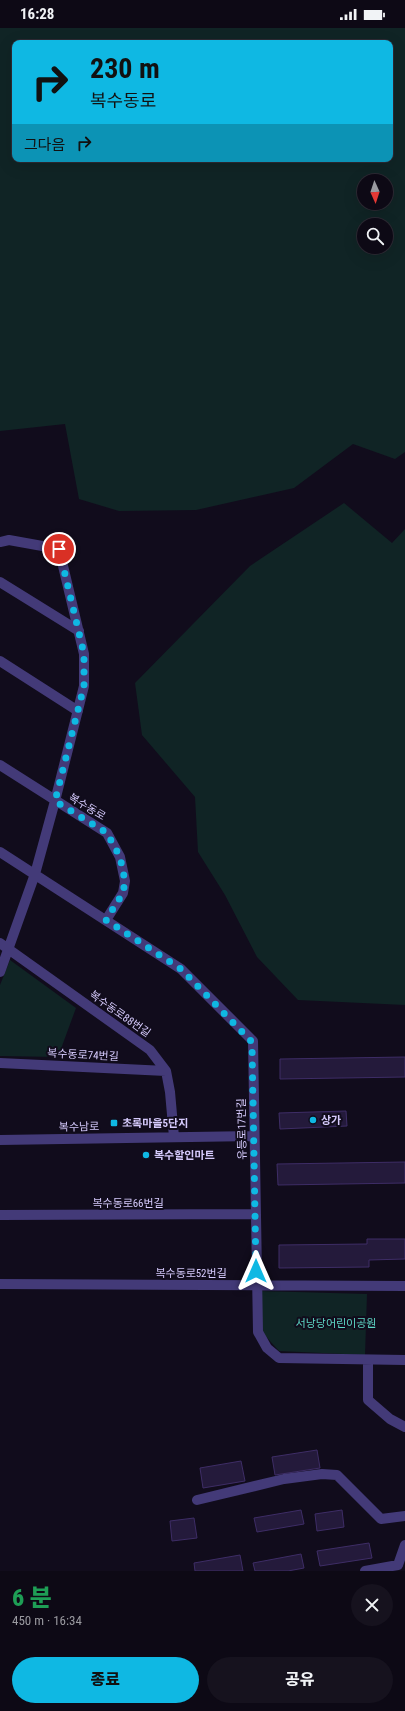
<!DOCTYPE html>
<html lang="ko">
<head>
<meta charset="utf-8">
<style>
	body { margin:0; font-family:"Roboto Condensed","Noto Sans KR",sans-serif; background:#16121e; color:#f1f3f6; height:100vh; display:flex; flex-direction:column; font-size:15px; white-space:nowrap }
	* { box-sizing:border-box; margin:0 }
	p { font-size:13px; color:#9a9aa0 }
	.icon { flex:none; width:22px; height:22px; fill:none; stroke:currentColor; stroke-width:2; stroke-linecap:round; stroke-linejoin:round }
	.map { position:relative; height:1543px; overflow:hidden }
	.panel { display:flex; flex-direction:column; background:#0d0915; flex:1 }
	.panel>* { flex:none }
	.banner { position:absolute; left:12px; top:12px; width:381px; height:122px; border-radius:8px; box-shadow:0 4px 16px #0002,0 0 0 1px #2d2a34; background:#0fb8e3; color:#111; overflow:hidden }
	.needle { width:26px; rotate:177deg }
	.fabs { position:absolute; left:357px; top:146px; display:grid; gap:8px }
	.fabs a { display:grid; place-items:center; width:36px; height:36px; border-radius:50%; background:#0d0915; box-shadow:0 4px 16px #0002,0 0 0 1px #2d2a34; font-size:20px }
	.pin { position:absolute; display:grid; place-items:center; width:34px; height:34px; color:#fff; margin:-17px; border:2px solid #fff; border-radius:50%; box-shadow:0 1px 4px #0007 }
	.me { position:absolute; width:44px; margin:-22px; rotate:0deg; stroke-linejoin:round; filter:drop-shadow(0 0 3px #0008) }
	.turn { display:flex; align-items:center; gap:14px; height:84px; padding:0 12px; font-size:18px }
	.turn .icon { width:52px; height:52px; stroke-width:2.5 }
	.turn b { display:block; font-size:28px; line-height:34px }
	.then { display:flex; align-items:center; height:38px; padding:0 12px; background:#0003; gap:8px; font-size:15px }
	.round { display:grid; place-items:center; flex:none; width:42px; height:42px; border-radius:21px; background:#16121e }
	.head { display:flex; align-items:center; justify-content:space-between; height:68px; padding:0 12px }
	h1 { font-size:24px; font-weight:800; line-height:30px; color:#1e9e55 }
	.action { display:flex; gap:8px; margin-top:auto; padding:8px 12px }
	.action a { flex:1; height:46px; border-radius:24px; background:#0fb8e3; color:#111; font-size:16px; font-weight:800; line-height:46px; text-align:center }
	.action a+a { background:#16121e; color:#f1f3f6 }
	.status { display:flex; justify-content:space-between; align-items:center; height:28px; padding:0 20px; background:#0d0915; direction:ltr }
	.status svg { height:11px; fill:currentColor }
	.map>svg:first-child { display:block }
	.green { fill:#102425; fill-rule:evenodd }
	.building { fill:#241a3b; stroke:#3e2d66 }
	.lines { fill:none; stroke-linecap:round; stroke-linejoin:round }
	.minor { stroke:#433a78; stroke-width:10 }
	.route { stroke:#0fb8e3; stroke-width:7; stroke-dasharray:0 12.6 }
	.poi-dot { fill:#0fb8e3; stroke:#110c1c; stroke-width:1.5 }
	.labels { text-anchor:middle; dominant-baseline:central; stroke-width:4; stroke-linejoin:round; paint-order:stroke }
	.street-label { font-size:11px; fill:#d5cafc; stroke:#110c1c }
	.poi-label { font-size:11px; font-weight:bold; fill:#d5cafc; stroke:#110c1c; text-anchor:start }
	.park-label { font-size:11px; fill:#5dd5c4; stroke:#110c1c }
</style>
</head>
<body>
<div class="status"><b>16:28</b><svg viewBox="0 0 49 12"><path d="M0 12V9h3v3zM5 12V6h3v6zM10 12V3h3v9zM15 12V0h3v12zM26 1h20v11H26zM47 4h2v5h-2z"/></svg></div>
<div class="map">
<svg width="405" height="1543" viewBox="0 0 405 1543">
	<rect width="100%" height="100%" fill="#110c1c"/>
	<path class="green" d="M0,0h405v424l-10,7 -42,-15 -59,44 -98,22 -77,1 -40,-12 -14,-75 -65,7zM15,15h375v116h-375zM364,153h22v22h-22zM364,197h22v22h-22z
		M344,475l48,40 13,-14v476l-107,-5 -41,-43 -32,-62 -27,-43 -3,-55 -53,-62 -7,-52 115,-117z
		M10,932l66,48 -18,49 -58,-1v-71z
		M260,1263l107,3 -2,61 -86,-4 -17,-19z"/>
	<path class="building" d="M405,1029v20l-125,2v-20z
		M346,1083l1,15 -67,3 -1,-16z
		M405,1134v21l-127,2 -1,-21z
		M367,1211h38v20l-36,1v7l-90,1v-23l88,-1z
		M317,1422l3,18 -45,7 -3,-18z
		M241,1433l4,20 -42,7 -3,-20z
		M301,1482l3,14 -47,8 -3,-14z
		M342,1482l2,17 -27,4 -2,-17z
		M194,1490l3,20 -25,3 -2,-20z
		M369,1515l3,15 -52,8 -3,-15z
		M301,1526l3,14 -16,3h-33l-2,-8z
		M240,1527l3,16h-48l-1,-8z"/>
	<g class="lines">
		<path class="minor" d="M0,514l9,-2 50,9 25,105v32l-29,115 -20,73 -35,98
			M0,554l79,49
			M0,633l78,50
			M0,737l107,68 13,24 5,24 -2,12 -17,27
			M0,824l181,117 72,72 5,291 9,16 12,10 126,2
			M0,915l150,107 16,21 4,21 4,45
			M0,1035l166,8
			M0,1112l254,-4
			M0,1187l256,-1
			M0,1256l405,2
			M368,1333v39l22,19 15,8
			M197,1472l87,-21 38,-5 15,1 44,44 24,-3
			M365,1543l33,-6 7,-20"/>
	</g>
	<g class="lines">
		<path class="route" d="M59,521l25,105v32l-29,115 52,32 13,24 5,24 -2,12 -17,27 75,49 71,73 4,229"/>
	</g>
	<g class="poi-dot">
		<circle cx="313" cy="1092" r="4"/>
		<rect x="110" y="1091" width="8" height="8" rx="2"/>
		<circle cx="146" cy="1127" r="4"/>
	</g>
	<g class="labels">
		<g class="street-label">
			<text transform="translate(87 779) rotate(31)">복수동로</text>
			<text transform="translate(120 986) rotate(35)">복수동로88번길</text>
			<text transform="translate(83 1027) rotate(3)">복수동로74번길</text>
			<text transform="translate(79 1099) rotate(-1)">복수남로</text>
			<text transform="translate(242 1101) rotate(-91)">유등로17번길</text>
			<text x="128" y="1175">복수동로66번길</text>
			<text x="191" y="1245">복수동로52번길</text>
		</g>
		<g class="poi-label">
			<text x="321" y="1092">상가</text>
			<text x="122" y="1095">초록마을5단지</text>
			<text x="154" y="1127">복수할인마트</text>
		</g>
		<g class="park-label">
			<text x="336" y="1295">서낭당어린이공원</text>
		</g>
	</g>
</svg>
<div class="fabs">
<a><svg class="needle" viewBox="-14 -14 28 28"><path d="M0-13l5 13h-10z" fill="#e53935"/><path d="M0 13l5-13h-10z" fill="#9a9aa0"/></svg></a>
<a><svg class="icon" aria-label="search" viewBox="0 0 24 24"><circle cx="10" cy="10" r="6"/><path d="M15 15l6 6"/></svg></a>
</div>
<div class="pin" style="left:59px;top:521px;background:#d93025"><svg class="icon" aria-label="arrive" viewBox="0 0 24 24"><path d="M6 21V4h12l-3 4 3 4H6"/></svg></div>
<svg class="me" style="left:256px;top:1243px" viewBox="-20 -20 40 40"><path d="M0-17L14 15 0 8-14 15z" fill="#0fb8e3" stroke="#fff" stroke-width="4"/></svg>
<div class="banner">
<div class="turn"><svg class="icon" aria-label="right" viewBox="0 0 24 24"><path d="M7 20v-9h11M14 6l5 5-5 5"/></svg><div><b>230 m</b>복수동로</div></div>
<div class="then">그다음<svg class="icon" aria-label="right" viewBox="0 0 24 24"><path d="M7 20v-9h11M14 6l5 5-5 5"/></svg></div>
</div>
</div>
<section class="panel">
<div class="head"><div><h1>6 분</h1><p>450 m · 16:34</p></div><a class="round"><svg class="icon" aria-label="close" viewBox="0 0 24 24"><path d="M6 6l12 12M18 6L6 18"/></svg></a></div>
<div class="action"><a>종료</a><a>공유</a></div>
</section>
</body>
</html>
